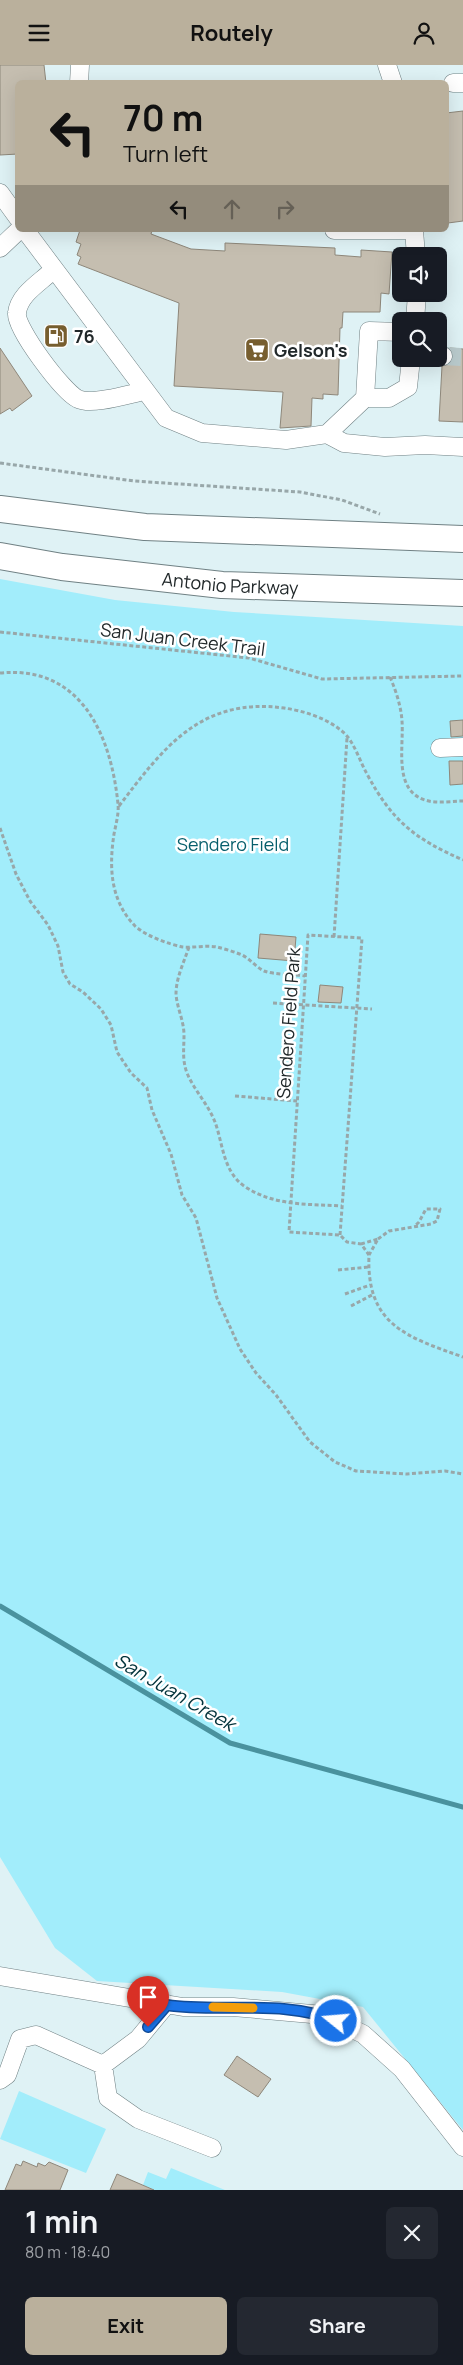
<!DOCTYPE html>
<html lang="en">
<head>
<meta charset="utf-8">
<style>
	body { margin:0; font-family:Manrope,sans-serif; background:#242831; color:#f1f3f6; height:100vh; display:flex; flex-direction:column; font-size:19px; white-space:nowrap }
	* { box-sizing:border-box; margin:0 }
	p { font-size:16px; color:#9ea1a6 }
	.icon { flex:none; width:28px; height:28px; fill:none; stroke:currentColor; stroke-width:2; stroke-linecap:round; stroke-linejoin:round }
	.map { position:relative; height:2125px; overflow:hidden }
	.side { display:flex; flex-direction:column; background:#171b24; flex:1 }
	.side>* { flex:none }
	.top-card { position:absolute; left:15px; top:15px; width:434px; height:152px; border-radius:8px; box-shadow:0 5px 20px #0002; background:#bab09c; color:#111; overflow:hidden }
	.tools { position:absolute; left:392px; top:182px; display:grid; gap:10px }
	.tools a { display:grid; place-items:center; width:55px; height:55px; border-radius:8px; background:#171b24; box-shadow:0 5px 20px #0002; font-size:25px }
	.pin { position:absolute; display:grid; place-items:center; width:42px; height:42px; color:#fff; margin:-51px -21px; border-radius:50% 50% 50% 0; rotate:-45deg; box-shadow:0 0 5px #0007 }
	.pin .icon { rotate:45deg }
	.me { position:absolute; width:55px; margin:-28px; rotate:287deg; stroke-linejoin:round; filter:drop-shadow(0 0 4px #0008) }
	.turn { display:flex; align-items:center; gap:18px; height:105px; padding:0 25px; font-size:22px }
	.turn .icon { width:65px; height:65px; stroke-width:2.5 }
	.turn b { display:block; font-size:35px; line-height:42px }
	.lanes { display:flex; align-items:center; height:48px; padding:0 25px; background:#0003; justify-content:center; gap:25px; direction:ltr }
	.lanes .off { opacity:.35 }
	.round { display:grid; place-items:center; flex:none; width:52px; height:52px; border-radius:8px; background:#242831 }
	.overview { display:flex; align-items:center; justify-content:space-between; height:85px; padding:0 25px }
	h1 { font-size:30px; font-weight:700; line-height:38px }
	.cta { display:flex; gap:10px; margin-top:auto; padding:10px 25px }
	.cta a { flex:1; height:58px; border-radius:8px; background:#bab09c; color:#111; font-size:20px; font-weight:700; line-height:58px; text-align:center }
	.cta a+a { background:#242831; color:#f1f3f6 }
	header { display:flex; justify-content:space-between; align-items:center; height:65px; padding:0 25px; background:#bab09c; color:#111; font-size:22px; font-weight:700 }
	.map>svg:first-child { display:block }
	.green { fill:#a2edfb }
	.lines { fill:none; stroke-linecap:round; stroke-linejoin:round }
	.stream { stroke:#4a929e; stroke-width:5 }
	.building { fill:#c5beb0; stroke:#8e877a }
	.minor-tunnel { stroke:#b9cacc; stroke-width:18; stroke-dasharray:18 9; stroke-linecap:butt }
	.minor-casing { stroke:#708184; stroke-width:19 }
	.highway-casing { stroke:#708184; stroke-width:28 }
	.path { stroke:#98a7a9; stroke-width:3; stroke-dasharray:4 2.5; stroke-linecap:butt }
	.minor { stroke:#fff; stroke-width:18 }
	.highway { stroke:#fff; stroke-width:26 }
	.route-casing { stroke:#114b97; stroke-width:12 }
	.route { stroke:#1a73e8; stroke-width:9 }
	.slow { stroke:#f59e0b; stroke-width:9 }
	.labels { text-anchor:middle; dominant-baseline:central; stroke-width:5; stroke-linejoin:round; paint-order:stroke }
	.poi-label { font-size:18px; font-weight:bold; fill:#21282a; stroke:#fff; text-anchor:start }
	.street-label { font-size:18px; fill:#21282a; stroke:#fff }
	.park-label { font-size:18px; fill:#075f6c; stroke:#fff }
	.water-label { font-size:19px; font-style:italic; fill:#00323a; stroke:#fff }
</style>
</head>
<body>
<header><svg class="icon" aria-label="menu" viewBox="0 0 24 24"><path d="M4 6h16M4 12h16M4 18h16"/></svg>Routely<svg class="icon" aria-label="person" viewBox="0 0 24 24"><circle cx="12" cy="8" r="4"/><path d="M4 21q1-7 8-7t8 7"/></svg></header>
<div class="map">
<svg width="463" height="2125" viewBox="0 0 463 2125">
	<rect width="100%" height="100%" fill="#dff2f5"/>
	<path class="green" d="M0,514l115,21 119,12 229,14v1504l-100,-123 -81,-15 -185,-11 -42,-33 -55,-91z
		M19,2026l87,38 -20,44 -86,-34z
		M171,2103l54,22h-71l-11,-5 5,-13 18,7z"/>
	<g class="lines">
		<path class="stream" d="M0,1541l230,137 233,64"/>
	</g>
	<path class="building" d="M0,0h44l2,18h-28v71l-18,1z
		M463,46v110l-15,2 -2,-110z
		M80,165h72l-1,4 40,15 34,2v-8l110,5v7l26,2v-7l31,2 -3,42 -8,-1 -1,19h-37l-1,16h-2l-2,67 -15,-1v5l-11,-1 -1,28 -31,2 3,-36 -109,-6 5,-83 -101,-39 3,-7 -4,-2 4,-11 -5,-2z
		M0,283l32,48 -20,15 -2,-3 -10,6z
		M450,283l13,1v73l-24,-1 3,-55 8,-2 3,-5z
		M463,655v16l-12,1 -1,-16z
		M449,696h14v23l-13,1z
		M260,869l36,3 -2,24 -36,-3z
		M320,920l23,2 -2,16 -23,-1z
		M237,1991l34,23 -13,18 -34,-22z
		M23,2096l14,6 1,-4 7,3 4,-4 19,8 -8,20h-55l11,-26 5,2z
		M117,2109l37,16h-44z"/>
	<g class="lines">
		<path class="minor-tunnel" d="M443,291l20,1"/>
		<defs>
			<path id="minor" d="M387,0l6,18
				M79,18l1,-18
				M453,18h10
				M0,128l18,25
				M25,165l141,188 36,15 84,7 41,-6 38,-36 4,-67 32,1
				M334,165h75
				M414,165l2,26
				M0,183l19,-18
				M53,205c-12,12 -34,24 -36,43 -2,15 46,79 61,86 14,7 51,-5 67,-8
				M415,256l2,-27
				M439,290l4,1
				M365,333h24l19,-11 3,-28
				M327,369l17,9 41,4 40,-2 38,2
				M440,683l23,-1
				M0,1911l183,31h50l90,8 40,19 39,35 61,78
				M103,2000l35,-26 29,-35
				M0,2015l7,-5 13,-36 16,-4 67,30 5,33 30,21 74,29"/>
			<g id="highway">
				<path d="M0,444l145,18 318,12"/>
				<path id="s1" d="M0,491l62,11 160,18 241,8"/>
			</g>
		</defs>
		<use href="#minor" class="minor-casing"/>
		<use href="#highway" class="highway-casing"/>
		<path class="path" d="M0,398l134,18 166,11 42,8 38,14
			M0,567l249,26 73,21 141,-3
			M0,608c81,-8 111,62 118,131 1,9 -2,20 -4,30 -5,33 -4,66 21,92 11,10 33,18 48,21 11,1 23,-2 34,0 8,2 18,5 25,8 8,4 14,12 22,16 11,4 29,3 41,5
			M390,612c6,14 11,29 12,44 2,26 -9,69 23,79 12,4 26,1 38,1
			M119,741c45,-59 82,-109 165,-98 20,3 43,10 59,24 11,9 17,30 24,42 25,47 48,65 96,86
			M0,763l16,46 14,27 18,24 10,21 5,26 7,12 13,8 18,17 10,16 6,27 14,21 16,15 5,22 19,44 11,41 14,23 21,80 23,51 16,24 20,22 34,47 25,20 21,9 51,3 38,-3 18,3
			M334,872l13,-199
			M189,882c-5,15 -13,31 -13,47 1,14 8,27 8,41 0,13 -2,25 3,38 7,17 21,31 28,49 8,22 8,49 29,64 29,20 64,18 98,20
			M273,938l99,6
			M235,1031l62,5
			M340,1170l22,-297 -54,-3 -19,297 51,3 7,7 14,2 8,11c-3,70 38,82 94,102
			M378,1174l11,-8 42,-7 6,-3 3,-12h-14l-7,13 -4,4
			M361,1179l17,-5 -9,16
			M338,1205l31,-3
			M345,1229l25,-9
			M351,1241l21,-11"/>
		<use href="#minor" class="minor"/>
		<use href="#highway" class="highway"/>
	</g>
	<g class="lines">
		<defs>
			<path id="route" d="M148,1962l19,-22c52,8 120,-6 169,16"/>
		</defs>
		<use href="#route" class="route-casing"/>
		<use href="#route" class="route"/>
		<path class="slow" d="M213,1942l40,1"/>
	</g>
	<defs>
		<symbol id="fuel-square" viewBox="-11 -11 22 22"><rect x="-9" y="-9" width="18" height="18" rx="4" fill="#775e2f" stroke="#fff"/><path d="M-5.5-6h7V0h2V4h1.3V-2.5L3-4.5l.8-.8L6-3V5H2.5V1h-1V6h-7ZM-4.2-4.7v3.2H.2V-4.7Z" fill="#fff"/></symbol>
		<symbol id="supermarket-square" viewBox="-11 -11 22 22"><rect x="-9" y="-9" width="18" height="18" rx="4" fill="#775e2f" stroke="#fff"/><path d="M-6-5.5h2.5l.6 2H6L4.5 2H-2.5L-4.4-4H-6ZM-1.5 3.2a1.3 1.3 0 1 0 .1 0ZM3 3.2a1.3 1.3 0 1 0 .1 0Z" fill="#fff"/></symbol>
	</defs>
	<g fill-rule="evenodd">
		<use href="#fuel-square" x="42" y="257" width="28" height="28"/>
		<use href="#supermarket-square" x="243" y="271" width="28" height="28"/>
	</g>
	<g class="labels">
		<g class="poi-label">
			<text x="74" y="271">76</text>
			<text x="274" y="285">Gelson's</text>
		</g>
		<g class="street-label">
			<text stroke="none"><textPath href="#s1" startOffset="232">Antonio Parkway</textPath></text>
			<text transform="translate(183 574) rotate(7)">San Juan Creek Trail</text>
			<text transform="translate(288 958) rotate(-86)">Sendero Field Park</text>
		</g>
		<g class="park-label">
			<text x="233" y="779">Sendero Field</text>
		</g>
		<g class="water-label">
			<text transform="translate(175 1627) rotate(30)">San Juan Creek</text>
		</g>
	</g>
</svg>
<div class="tools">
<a><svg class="icon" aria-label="sound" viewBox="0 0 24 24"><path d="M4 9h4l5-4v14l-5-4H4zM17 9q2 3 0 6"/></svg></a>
<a><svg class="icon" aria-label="search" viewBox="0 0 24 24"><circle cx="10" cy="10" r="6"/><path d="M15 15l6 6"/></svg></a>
</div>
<div class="pin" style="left:148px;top:1962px;background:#d93025"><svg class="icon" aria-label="arrive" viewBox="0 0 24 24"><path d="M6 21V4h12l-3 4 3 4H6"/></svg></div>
<svg class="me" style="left:336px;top:1956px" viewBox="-20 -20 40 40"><circle r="17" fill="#1a73e8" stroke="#fff" stroke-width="3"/><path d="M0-11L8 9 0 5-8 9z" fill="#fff"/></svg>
<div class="top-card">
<div class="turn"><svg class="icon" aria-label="left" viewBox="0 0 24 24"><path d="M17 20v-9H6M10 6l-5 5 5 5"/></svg><div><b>70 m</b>Turn left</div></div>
<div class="lanes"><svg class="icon" aria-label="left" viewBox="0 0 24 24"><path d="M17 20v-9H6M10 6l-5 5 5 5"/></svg><svg class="icon off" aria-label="ahead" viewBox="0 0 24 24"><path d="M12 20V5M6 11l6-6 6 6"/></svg><svg class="icon off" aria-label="right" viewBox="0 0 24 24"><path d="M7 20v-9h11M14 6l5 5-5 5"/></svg></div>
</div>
</div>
<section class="side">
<div class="overview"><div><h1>1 min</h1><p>80 m · 18:40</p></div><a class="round"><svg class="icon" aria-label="close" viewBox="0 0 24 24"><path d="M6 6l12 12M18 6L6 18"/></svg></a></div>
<div class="cta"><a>Exit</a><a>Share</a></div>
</section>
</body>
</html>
